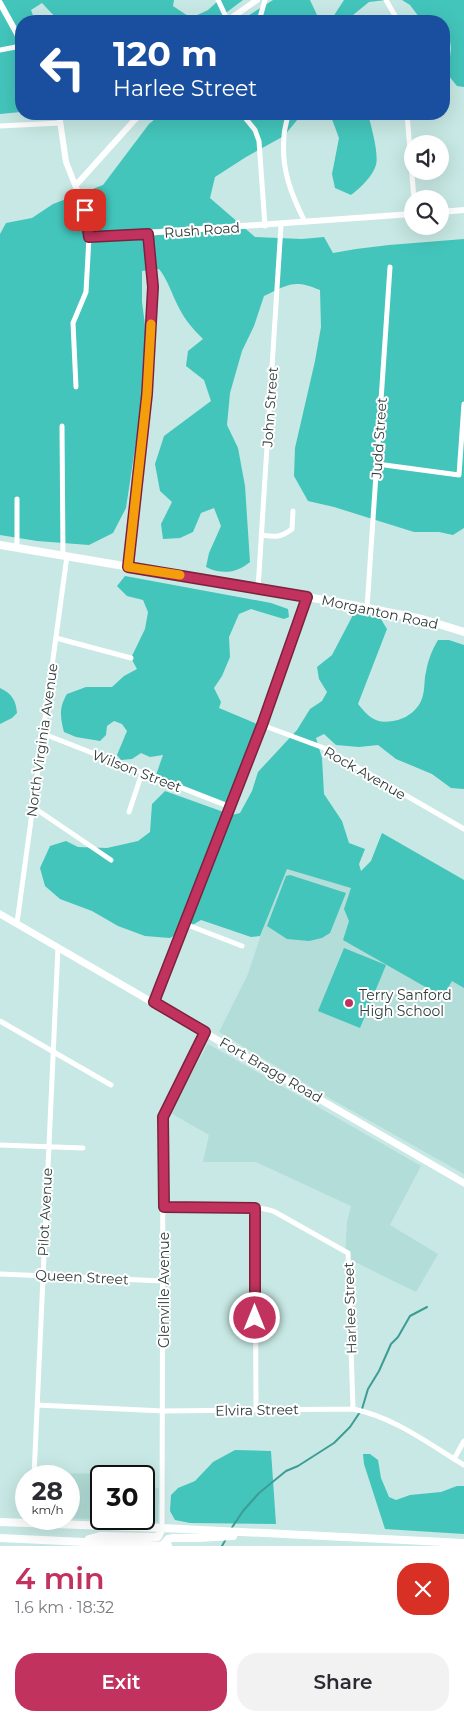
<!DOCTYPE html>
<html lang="en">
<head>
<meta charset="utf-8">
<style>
	body { margin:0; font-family:Montserrat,sans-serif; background:#f2f2f3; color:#2b2b33; height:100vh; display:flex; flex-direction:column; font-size:19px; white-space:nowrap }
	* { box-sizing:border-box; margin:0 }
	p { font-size:16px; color:#7c7c81 }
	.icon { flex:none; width:28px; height:28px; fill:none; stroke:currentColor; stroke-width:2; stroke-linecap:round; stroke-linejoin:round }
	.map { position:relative; height:1546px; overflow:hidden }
	.sheet { display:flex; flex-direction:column; background:#fff; flex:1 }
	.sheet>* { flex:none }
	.banner { position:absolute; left:15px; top:15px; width:435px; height:105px; border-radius:20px; box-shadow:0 5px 20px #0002; background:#1a4fa0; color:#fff; overflow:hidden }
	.buttons { position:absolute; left:404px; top:135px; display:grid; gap:10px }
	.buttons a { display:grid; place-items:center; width:45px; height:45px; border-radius:50%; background:#fff; box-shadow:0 5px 20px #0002; font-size:25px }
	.speed { position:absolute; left:15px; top:1465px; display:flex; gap:10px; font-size:25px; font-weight:700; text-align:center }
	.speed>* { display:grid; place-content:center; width:65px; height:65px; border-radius:50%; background:#fff; box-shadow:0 5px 20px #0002; line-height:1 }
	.speed small { font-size:12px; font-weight:400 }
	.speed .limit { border:2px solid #111; border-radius:8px; background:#fff; color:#111 }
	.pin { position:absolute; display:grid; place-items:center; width:42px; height:42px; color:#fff; margin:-21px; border-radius:10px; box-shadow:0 2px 8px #0006 }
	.me { position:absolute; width:55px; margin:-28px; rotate:0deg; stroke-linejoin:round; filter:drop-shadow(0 0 4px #0008) }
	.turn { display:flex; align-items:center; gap:18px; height:105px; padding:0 15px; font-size:22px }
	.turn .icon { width:65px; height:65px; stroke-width:2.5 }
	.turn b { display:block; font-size:35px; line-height:42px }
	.round { display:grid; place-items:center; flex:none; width:52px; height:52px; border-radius:20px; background:#f2f2f3 }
	.summary { display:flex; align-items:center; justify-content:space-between; height:85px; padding:0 15px }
	h1 { font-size:30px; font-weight:600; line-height:38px; color:#c1335e }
	.button { display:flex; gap:10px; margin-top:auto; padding:10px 15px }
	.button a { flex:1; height:58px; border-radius:20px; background:#c1335e; color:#fff; font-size:20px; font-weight:600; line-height:58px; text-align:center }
	.button a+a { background:#f2f2f3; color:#2b2b33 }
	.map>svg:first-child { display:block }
	.built { fill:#b3ddd8 }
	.green { fill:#43c5bb }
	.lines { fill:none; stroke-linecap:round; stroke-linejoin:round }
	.stream { stroke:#3c9d95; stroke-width:2 }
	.minor { stroke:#fff; stroke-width:5 }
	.tertiary { stroke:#fff; stroke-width:6 }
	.secondary { stroke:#fff; stroke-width:7 }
	.primary { stroke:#fff; stroke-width:8 }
	.route-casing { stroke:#7d213d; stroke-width:12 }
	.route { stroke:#c1335e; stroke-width:9 }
	.slow { stroke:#f59e0b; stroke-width:9 }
	.poi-dot { fill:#c1335e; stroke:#fff; stroke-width:2 }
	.labels { text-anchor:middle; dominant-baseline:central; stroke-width:4; stroke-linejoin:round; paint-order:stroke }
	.street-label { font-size:14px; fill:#2f3c3a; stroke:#fff }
	.poi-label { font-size:14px; fill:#2f3c3a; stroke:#fff; text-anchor:start }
</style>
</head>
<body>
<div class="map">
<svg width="464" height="1546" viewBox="0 0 464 1546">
	<rect width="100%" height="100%" fill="#c7e8e4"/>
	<path class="built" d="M382,833l82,47v294l-133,-75 -112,-67 29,-58 35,-106 78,3 10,-10z
		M208,1044l213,122 -31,59 48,29 -22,38 -71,-35 2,-35 4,-16 -95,-44h-53l6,-27 -40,-23z
		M38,1473l86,1v2h-23v43h43v-32l15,1 -1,34 -89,-4v-42h-31z"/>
	<path class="green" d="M0,0h174l-1,6 18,12 17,-8 11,-10h24l-28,21h-156l-17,-18 -11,7 4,11h-14v91l-21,2z
		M273,0h37l7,15 14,5 13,-20h42l-17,2 -16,13 -1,6h-112z
		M402,0h62v87l-7,-1 -9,-11 3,-27 -2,-14 -5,-3v-10h-22l-12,-16z
		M161,114h68l4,3 3,-3h66l-18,22 -38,21 -31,20 -5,21 45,39 47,2 22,-2 9,16 23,-4 33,-4 75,-6v289l-11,7 -14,-3h-25l-80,-25 -26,-6 -14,-25 1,-28 20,-87 6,-34 -1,-37c-26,-11 -31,-6 -56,6l-10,30 -12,25 -12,42 -3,32 11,23 7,38 5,76c-13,11 -28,13 -44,5l3,-14 12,-27 -7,-18 -13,5 -8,19 -13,6 -17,1 -2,-15 11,-22 -12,-11 -5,-27 9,-28 47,-35 -7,-21 -18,-14 2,-15 15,-12c-10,-10 -18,-19 -24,-31 -7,-13 -11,-28 -20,-39l-17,2v31l7,53 -23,153 -13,25 -24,12 -52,-4 -37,-6v-301l6,-11 26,-5 21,-14 50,-19 46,-61z
		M330,114h38c3,12 11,39 8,51 -4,12 -15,22 -25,30l-16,-7 -3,-14 7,-36z
		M125,576l146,27 17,6 1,8 -5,2 -33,-10 -12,5 -10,23 1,20 -8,19 -8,12 7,14 -2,6 38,16 -29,79 -72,-28 7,-20 -13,2 -9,-4 -9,6 -11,1 -4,-5 10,-24 -5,-7 -8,-3 -7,5 -1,9 -6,6 -24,-4 -12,-5c-4,-15 -5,-25 3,-38l19,-7h26l12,-11 13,-7 -6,-11 14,-29 3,-17 -5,-12 -16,-4 -10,-10z
		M354,613l25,3 8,13 -29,75c11,13 17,20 35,17 14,-2 27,-12 30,-26 2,-7 1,-16 3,-23 2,-12 6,-22 12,-32h11l15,5v144l-13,-1 -19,-14 -36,-15 -18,-14 -19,2 -23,-2 -12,-11 -8,4 6,20 2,36 18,27 7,22 16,6 -6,15 2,7 10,-10 11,-28 82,47v108l-12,-7 -9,16 -100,-57 6,-19 -5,-12 7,-21 -64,-19 -27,67 -9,1 -50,-17 -31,18 -25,-2 -27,-10 -26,-15 -32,-12 -15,-13 -5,-18 10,-22 16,-5 12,6 29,1 31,-7 12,-9 2,-28 13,-13 67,24 8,-2 12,-22 6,-19 39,-42 13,-21 12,-8 5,-9 -8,-13 -2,-12 15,-12z
		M0,688c12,6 16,12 17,25l-5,5 -12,6z
		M290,875l56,18 -16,40 -8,5 -13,3 -22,-2 -20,-13 19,-50z
		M344,948l42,17 -26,63 -42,-17z
		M235,1450l36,1 5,73 -86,-1 -15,-3 -5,-9 1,-16 7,-7 17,-7 18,-19z
		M363,1454h7l8,6 3,18 8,19 7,3 14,-5 31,-3 16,-6h7v48l-79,-5 -21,-65z"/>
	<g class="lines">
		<path class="stream" d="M231,1529l12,-18 16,-18 27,-22 12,-5 36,-23 16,-16 12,-18 6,-20 11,-18 12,-27 7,-7 12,-21 17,-9
			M222,1546l4,-7"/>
		<path class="minor" d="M218,0l10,21
			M386,0l12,21
			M259,21l6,-21
			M0,50l21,-4
			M242,114l13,16 4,11 6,85
			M288,114c-1,8 -4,15 -4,23 -3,32 7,57 21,85
			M407,114l7,85
			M0,126l60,-3
			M76,387l-3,-64 13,-31 3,-55
			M62,426l1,130
			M377,464l82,11 5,-71
			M17,499v49
			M261,535c15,2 19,3 31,-6l1,-18
			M128,567l19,-173 6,-107 -5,-54
			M258,589l23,-364
			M367,608l23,-341
			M56,638l75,20
			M262,725l62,23 140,81
			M44,734l186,73
			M33,807l78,53
			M129,812l13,-39
			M17,923l50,-367
			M185,924l57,22
			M0,1021l111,64
			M0,1145l83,3
			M164,1207c29,0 86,-5 111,5l73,41 5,156
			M255,1208l1,202
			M0,1274l164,7
			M37,1405l126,6 190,-2c41,8 76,35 111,56
			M454,1459l10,-18
			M34,1476l24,-529
			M162,1528l1,-411 42,-85"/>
		<path class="tertiary" d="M0,3l21,38
			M227,21l30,-21
			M59,114l7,48 19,48 4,27 323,-23
			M76,185l64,-71
			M440,212l24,-2
			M154,1003l108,-278 45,-128"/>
		<path class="secondary" d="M0,914l464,269"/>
		<path class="primary" d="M0,545l342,58 80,16 42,13
			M0,1522l162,6 302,15
			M0,1538l168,8
			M89,1539l11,-3 58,1 4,-9
			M162,1546l6,-7 5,-1h25l35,-2"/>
	</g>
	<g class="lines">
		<defs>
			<path id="route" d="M85,210l4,27 59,-3 5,53 -6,107 -19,173 179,30 -45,128 -108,277 51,30 -42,85 1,90 91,1v110"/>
		</defs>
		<use href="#route" class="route-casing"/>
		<use href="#route" class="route"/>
		<path class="slow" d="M151,324l-4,70 -19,173 52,8"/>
	</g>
	<circle class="poi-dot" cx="349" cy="1003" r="5"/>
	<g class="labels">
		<g class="street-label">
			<text transform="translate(202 230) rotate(-4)">Rush Road</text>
			<text transform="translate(270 407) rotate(-86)">John Street</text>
			<text transform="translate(379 438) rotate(-86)">Judd Street</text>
			<text transform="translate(380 612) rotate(12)">Morganton Road</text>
			<text transform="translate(42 740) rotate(-82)">North Virginia Avenue</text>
			<text transform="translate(137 771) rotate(21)">Wilson Street</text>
			<text transform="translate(365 773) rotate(30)">Rock Avenue</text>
			<text transform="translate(271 1070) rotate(30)">Fort Bragg Road</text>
			<text transform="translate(45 1212) rotate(-87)">Pilot Avenue</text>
			<text transform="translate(82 1277) rotate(3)">Queen Street</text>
			<text transform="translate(164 1290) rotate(-90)">Glenville Avenue</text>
			<text transform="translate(350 1308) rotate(-92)">Harlee Street</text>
			<text transform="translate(257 1410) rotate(-1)">Elvira Street</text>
		</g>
		<g class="poi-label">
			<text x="359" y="995">Terry Sanford<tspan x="359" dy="16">High School</tspan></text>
		</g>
	</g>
</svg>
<div class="buttons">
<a><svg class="icon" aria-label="sound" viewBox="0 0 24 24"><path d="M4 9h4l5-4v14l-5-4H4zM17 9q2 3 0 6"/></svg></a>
<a><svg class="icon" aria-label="search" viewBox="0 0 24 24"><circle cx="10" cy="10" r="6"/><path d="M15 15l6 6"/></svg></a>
</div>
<div class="speed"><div>28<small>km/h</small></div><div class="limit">30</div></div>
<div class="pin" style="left:85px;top:210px;background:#d93025"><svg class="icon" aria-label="arrive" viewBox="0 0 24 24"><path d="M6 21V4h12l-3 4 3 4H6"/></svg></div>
<svg class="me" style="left:255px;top:1318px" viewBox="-20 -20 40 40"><circle r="17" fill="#c1335e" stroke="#fff" stroke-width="3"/><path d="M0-11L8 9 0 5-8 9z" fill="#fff"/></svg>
<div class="banner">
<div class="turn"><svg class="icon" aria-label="left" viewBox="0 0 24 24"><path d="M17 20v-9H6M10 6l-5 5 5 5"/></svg><div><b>120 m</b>Harlee Street</div></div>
</div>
</div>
<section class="sheet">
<div class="summary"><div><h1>4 min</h1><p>1.6 km · 18:32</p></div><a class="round" style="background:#d93025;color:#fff"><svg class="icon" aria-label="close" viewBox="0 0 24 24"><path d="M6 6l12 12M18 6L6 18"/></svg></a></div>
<div class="button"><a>Exit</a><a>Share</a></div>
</section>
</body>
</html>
